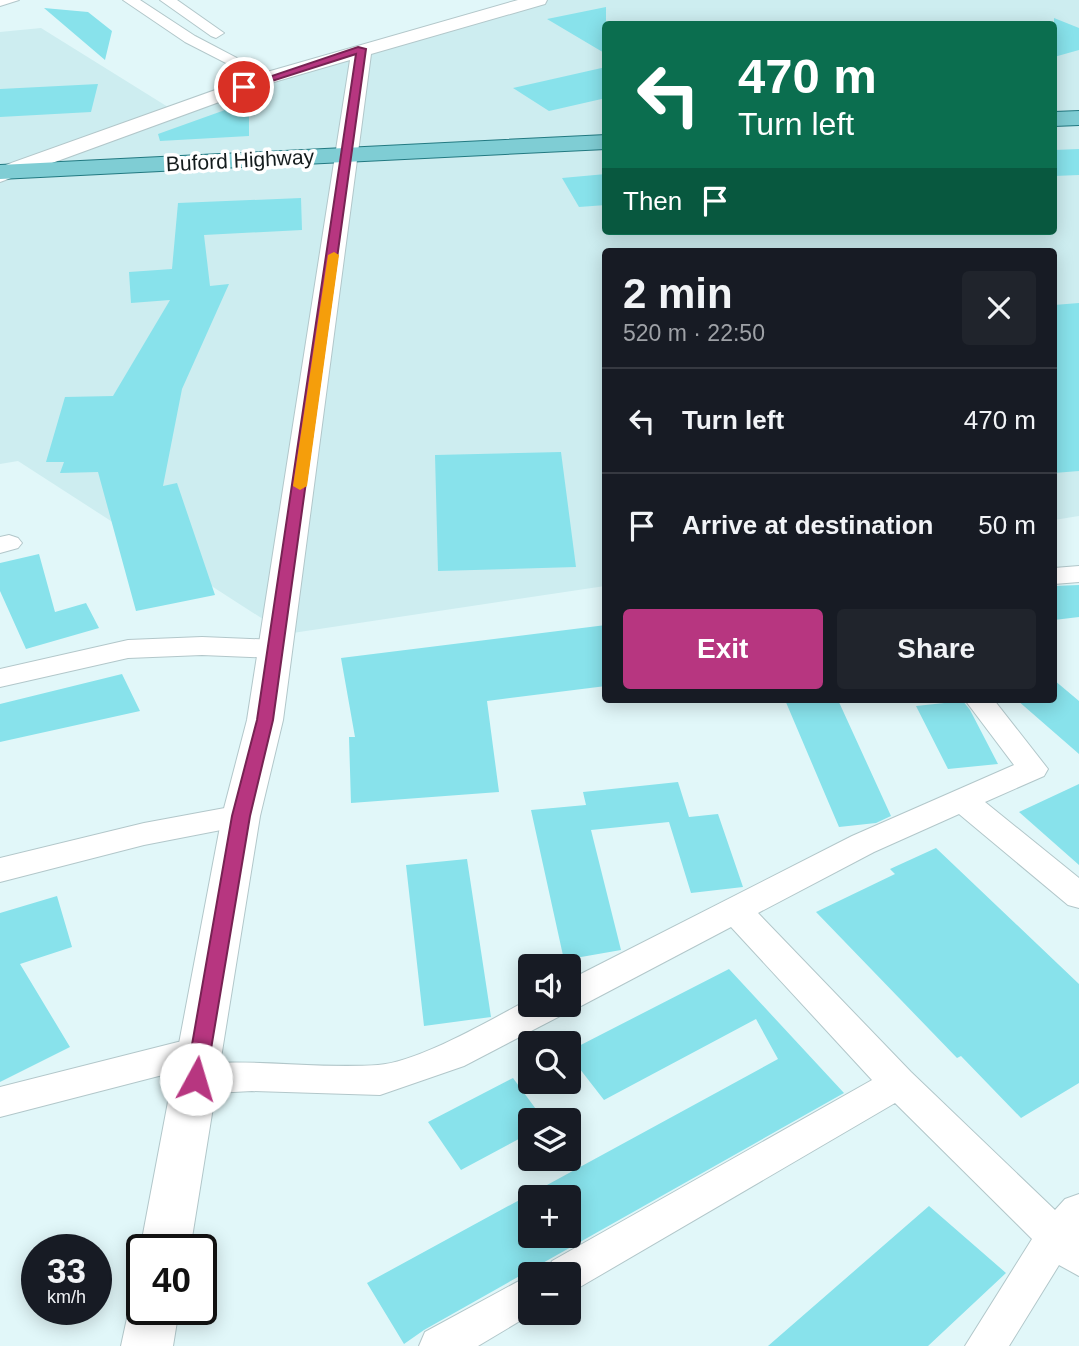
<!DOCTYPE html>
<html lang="en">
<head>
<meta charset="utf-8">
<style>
	body { margin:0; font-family:Helvetica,sans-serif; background:#20242c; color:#f1f3f6; height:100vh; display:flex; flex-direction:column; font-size:26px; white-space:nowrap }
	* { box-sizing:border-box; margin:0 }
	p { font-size:23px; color:#9ea1a6 }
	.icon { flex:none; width:38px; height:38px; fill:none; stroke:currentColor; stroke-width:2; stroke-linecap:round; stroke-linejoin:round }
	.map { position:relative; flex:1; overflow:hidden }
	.side { position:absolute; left:602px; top:248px; width:455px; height:455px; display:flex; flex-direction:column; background:#171b24; border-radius:7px; box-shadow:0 4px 18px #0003 }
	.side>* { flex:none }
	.banner { position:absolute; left:602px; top:21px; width:455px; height:214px; border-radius:7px; box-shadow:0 4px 18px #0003; background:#0b6e4f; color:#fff; overflow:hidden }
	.fabs { position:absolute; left:518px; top:954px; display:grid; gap:14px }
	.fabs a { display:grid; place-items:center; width:63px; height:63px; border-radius:7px; background:#171b24; box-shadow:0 4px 18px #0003; font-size:35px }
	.speed { position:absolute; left:21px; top:1234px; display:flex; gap:14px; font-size:35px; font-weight:700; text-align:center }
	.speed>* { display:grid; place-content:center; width:91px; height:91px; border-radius:50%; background:#171b24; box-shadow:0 4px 18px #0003; line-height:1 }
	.speed small { font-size:18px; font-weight:400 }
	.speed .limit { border:4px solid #111; border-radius:10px; background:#fff; color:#111 }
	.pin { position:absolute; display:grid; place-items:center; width:60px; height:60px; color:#fff; margin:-30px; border:4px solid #fff; border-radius:50%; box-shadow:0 2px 7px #0007 }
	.me { position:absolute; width:77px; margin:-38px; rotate:6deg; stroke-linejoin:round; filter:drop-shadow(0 0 5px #0008) }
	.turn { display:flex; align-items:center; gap:24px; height:147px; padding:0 21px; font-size:32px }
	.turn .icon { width:91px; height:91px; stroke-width:2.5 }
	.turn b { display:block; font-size:49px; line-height:60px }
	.then { display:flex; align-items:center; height:66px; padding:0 21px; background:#0003; gap:14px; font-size:26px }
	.round { display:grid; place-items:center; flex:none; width:74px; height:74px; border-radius:7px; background:#20242c }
	.head { display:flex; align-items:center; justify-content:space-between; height:119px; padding:0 21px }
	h1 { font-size:42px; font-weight:700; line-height:52px }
	.action { display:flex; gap:14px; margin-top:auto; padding:14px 21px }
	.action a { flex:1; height:80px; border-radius:7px; background:#b73680; color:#fff; font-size:28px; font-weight:700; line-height:80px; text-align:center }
	.action a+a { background:#20242c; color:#f1f3f6 }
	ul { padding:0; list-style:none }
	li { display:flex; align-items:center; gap:21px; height:105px; padding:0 21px; border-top:2px solid #363941 }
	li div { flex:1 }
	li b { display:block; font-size:26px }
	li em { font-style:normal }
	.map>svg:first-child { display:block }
	.built { fill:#cdedf0; fill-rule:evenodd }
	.building { fill:#88e2eb; fill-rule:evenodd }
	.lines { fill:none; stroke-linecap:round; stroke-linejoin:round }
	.minor-casing { stroke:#b2c7ca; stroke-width:2 }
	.tertiary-casing { stroke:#b2c7ca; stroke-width:2 }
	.primary-casing { stroke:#227981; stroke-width:2 }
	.minor { fill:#fff; fill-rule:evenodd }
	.tertiary { fill:#fff; fill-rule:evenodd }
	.primary { fill:#7fcdd4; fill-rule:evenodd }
	.route { fill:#b73680; stroke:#772353; stroke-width:2 }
	.slow { fill:#f59e0b }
	.labels { text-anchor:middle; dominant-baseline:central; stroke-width:7; stroke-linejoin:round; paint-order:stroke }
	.far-street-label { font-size:21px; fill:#131b1c; stroke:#fff }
</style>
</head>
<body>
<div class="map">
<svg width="1079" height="1346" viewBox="0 0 1079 1346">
	<rect width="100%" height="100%" fill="#e1f7f9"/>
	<path class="built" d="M537,0h542v516l-25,4v-268h-448l-1,334 -319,48 -268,-173 -18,3v-432l41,-4 135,84zM606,24h448v207h-448z"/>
	<path class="building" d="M606,7v47l-59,-35z
		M44,8l44,4 24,19 -7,29z
		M1054,18l25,10v22l-25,7z
		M606,67v31l-57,13 -36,-23z
		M98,84l-7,28 -91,5v-28z
		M249,109v27l-89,5 -2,-7 67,-24z
		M1079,149v26l-25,1v-26z
		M606,174v31l-27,2 -17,-29z
		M301,198l1,32 -98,5 6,51 19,-2 -47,105 -19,97 14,-3 38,112 -79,16 -38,-139 -38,1 4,-11h-18l19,-65 48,-1 57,-96 -39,3 -2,-31 43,-3 6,-66z
		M1079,303v168l-25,2v-168z
		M561,452l15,115 -138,4 -3,-116z
		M39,554l16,58 31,-9 13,25 -73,21 -26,-58v-28z
		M1079,585v32l-25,3v-34z
		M606,625v61l-119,15 12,91 -148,11 -2,-66h6l-14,-79z
		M122,674l18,37 -140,31v-38z
		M1054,680l25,21v53l-62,-54h37z
		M785,700h53l53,116 -15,7 -37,4z
		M963,701l7,9 28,54 -50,5 -32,-63z
		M678,782l11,35 29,-3 25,73 -52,6 -22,-71 -78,8 30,120 -57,10 -33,-150 55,-5 -3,-13z
		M1079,784v81l-60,-53z
		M936,848l143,136v99l-58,35 -60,-62 -4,2 -141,-146 79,-38 -5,-5z
		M467,859l24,158 -67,9 -18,-161z
		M57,896l15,51 -52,17 50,83 -70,35v-169z
		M729,969l115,124 -420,237 -20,14 -37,-61 411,-224 -22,-40 -152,81 -35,-45v-4zM530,1197h39v39h-39z
		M513,1078l31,42h-14v13l-69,37 -33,-48z
		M929,1206l77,67 -78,73h-160z"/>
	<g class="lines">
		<defs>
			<path id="minor" d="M0,0h19l-19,6z
				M123,0h17l55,36 80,42 -2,3h-12l-76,-39z
				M160,0h17l47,33 -8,5 -5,-2z
				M9,535l9,3 4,5 -4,5 -18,5v-16z
				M1079,566v16l-25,2v-16z
				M202,637l74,3 10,3 4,6 -4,6 -10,3 -74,-3 -74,3 -128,29v-18l128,-29z
				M965,700h29l54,69 -4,7 -59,26 94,76v30l-11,-3 -109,-91 -85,38 -116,61 153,159 144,138 10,-11 14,-5v82l-20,-11 -50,81h-44l67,-107 -137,-136 -315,184 -11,4v-17h-23l6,-13 320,-181 -141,-153 -150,79 -14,3 -3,5 -100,52 -84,29 -128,-4 -56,3 -13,-4 -5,-11 4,-9 -182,47v-30l178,-45 20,-2 13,4 5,10 -5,9c55,-3 112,6 167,2 41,-3 114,-46 152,-66v5h39v-24l283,-144 162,-71z
				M241,805l11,3 4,8 -4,8 -108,21 -144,37v-24l144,-35z
				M530,1275v37h5l-57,34h-59l6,-14z"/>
			<path id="tertiary" d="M518,0h29l-2,4 -174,50 -88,666 -23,96 -70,434h-48v3l-2,-3 82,-434 25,-96 103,-660 -76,22 -274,100v-15l260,-93z
				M142,1290v19h37l-6,37h-52l8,-37 7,-17z"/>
			<path id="primary" d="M1079,111v14l-25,1v-14z
				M606,135v14l-606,30v-14z"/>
		</defs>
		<use href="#minor" class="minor-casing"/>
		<use href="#tertiary" class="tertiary-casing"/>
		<use href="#primary" class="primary-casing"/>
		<use href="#minor" class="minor"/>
		<use href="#tertiary" class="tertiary"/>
		<use href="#primary" class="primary"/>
	</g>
	<path class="route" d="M358,47l8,2 -93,671 -23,96 -44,263 -3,6 -7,2 -7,-2 -3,-6 46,-263 25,-96 99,-666 -109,35 -8,-2z"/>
	<path class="slow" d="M334,252l5,3 -32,231 -7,4 -7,-4 35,-231z"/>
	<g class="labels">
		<g class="far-street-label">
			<text transform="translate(240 160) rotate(-3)">Buford Highway</text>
		</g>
	</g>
</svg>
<div class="fabs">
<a><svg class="icon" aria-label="sound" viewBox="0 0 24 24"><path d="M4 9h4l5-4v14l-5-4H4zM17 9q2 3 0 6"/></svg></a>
<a><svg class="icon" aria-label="search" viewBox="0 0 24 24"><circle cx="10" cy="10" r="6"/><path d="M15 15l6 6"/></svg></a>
<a><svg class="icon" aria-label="layers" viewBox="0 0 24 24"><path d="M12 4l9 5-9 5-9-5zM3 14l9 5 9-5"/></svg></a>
<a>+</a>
<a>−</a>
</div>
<div class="speed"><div>33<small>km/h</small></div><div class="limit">40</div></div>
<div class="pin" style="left:244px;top:87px;background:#d93025"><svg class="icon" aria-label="arrive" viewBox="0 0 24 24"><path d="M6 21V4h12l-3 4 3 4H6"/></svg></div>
<svg class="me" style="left:196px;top:1079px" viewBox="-20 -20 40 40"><circle r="19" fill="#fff"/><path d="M0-13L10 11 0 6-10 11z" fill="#b73680"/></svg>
<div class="banner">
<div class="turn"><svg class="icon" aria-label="left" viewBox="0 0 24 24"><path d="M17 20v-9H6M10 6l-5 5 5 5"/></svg><div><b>470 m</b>Turn left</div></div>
<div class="then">Then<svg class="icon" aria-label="arrive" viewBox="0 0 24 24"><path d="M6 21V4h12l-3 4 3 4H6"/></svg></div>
</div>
<section class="side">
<div class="head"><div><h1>2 min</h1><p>520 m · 22:50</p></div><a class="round"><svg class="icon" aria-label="close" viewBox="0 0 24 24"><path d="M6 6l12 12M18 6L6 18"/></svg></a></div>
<ul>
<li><svg class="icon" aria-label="left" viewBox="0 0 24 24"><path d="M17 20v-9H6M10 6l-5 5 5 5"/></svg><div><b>Turn left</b></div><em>470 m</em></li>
<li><svg class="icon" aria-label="arrive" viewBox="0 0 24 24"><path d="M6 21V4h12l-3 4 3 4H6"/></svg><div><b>Arrive at destination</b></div><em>50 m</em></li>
</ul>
<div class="action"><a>Exit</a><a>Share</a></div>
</section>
</div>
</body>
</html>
